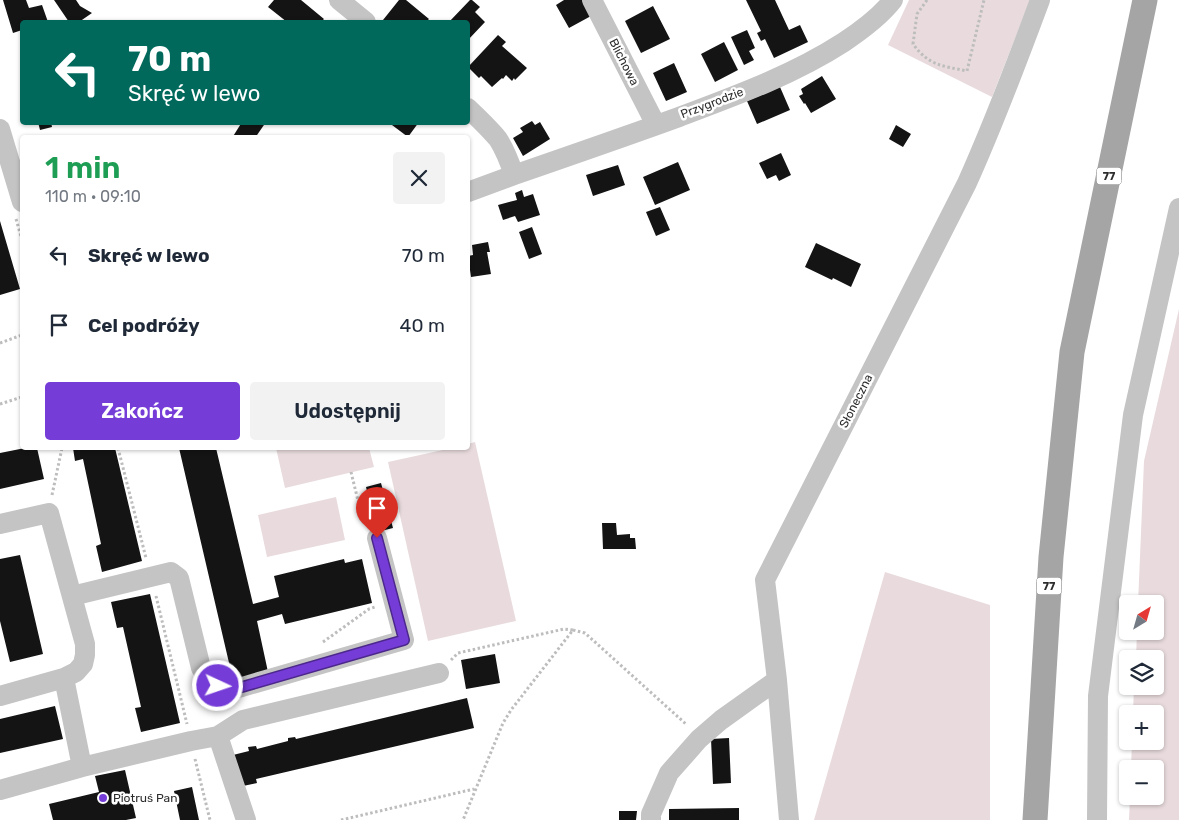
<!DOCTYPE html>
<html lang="pl">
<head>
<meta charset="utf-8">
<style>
	body { margin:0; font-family:Rubik,sans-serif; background:#f2f2f3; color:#1f2937; height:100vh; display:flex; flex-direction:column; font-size:19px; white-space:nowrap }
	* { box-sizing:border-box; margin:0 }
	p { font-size:16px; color:#747a83 }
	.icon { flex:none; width:28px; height:28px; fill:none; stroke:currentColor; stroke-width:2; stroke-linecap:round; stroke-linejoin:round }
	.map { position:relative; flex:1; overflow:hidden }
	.sheet { position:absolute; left:20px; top:135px; width:450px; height:315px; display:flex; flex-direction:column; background:#fff; border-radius:5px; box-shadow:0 1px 4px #0004 }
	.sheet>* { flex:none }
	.top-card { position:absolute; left:20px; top:20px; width:450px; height:105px; border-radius:5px; box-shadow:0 1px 4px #0004; background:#00695c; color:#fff; overflow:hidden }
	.needle { width:32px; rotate:37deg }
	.controls { position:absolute; left:1119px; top:595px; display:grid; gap:10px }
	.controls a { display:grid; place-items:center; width:45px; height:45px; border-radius:5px; background:#fff; box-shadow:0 1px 4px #0004; font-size:25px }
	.pin { position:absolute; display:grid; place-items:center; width:42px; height:42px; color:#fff; margin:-51px -21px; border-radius:50% 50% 50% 0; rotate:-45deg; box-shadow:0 0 5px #0007 }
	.pin .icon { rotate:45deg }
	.me { position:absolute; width:55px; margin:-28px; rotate:93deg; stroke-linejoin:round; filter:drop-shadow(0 0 4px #0008) }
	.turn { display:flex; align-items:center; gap:18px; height:105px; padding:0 25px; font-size:22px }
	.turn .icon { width:65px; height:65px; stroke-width:2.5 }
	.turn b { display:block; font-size:35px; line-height:42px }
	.round { display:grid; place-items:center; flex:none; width:52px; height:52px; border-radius:5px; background:#f2f2f3 }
	.head { display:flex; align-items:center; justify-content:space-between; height:85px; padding:0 25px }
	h1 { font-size:30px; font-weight:600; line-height:38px; color:#1e9e55 }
	.action { display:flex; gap:10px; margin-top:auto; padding:10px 25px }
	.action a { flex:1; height:58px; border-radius:5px; background:#753cd7; color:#fff; font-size:20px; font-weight:600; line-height:58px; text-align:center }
	.action a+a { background:#f2f2f3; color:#1f2937 }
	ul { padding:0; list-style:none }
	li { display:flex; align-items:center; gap:15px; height:70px; padding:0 25px }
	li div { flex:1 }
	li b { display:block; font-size:19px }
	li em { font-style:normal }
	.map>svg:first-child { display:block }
	.green { fill:#e9dbdd }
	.building { fill:#141414 }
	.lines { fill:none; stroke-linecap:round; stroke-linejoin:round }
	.path { stroke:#bdbdbd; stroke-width:3; stroke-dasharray:2.5 2.5; stroke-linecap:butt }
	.minor { stroke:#c4c4c4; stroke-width:20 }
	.major { stroke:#a5a5a5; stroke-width:25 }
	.route-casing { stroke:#4c278c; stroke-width:12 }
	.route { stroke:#753cd7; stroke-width:9 }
	.poi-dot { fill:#753cd7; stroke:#fff; stroke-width:2 }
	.labels { text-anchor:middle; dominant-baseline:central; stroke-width:5; stroke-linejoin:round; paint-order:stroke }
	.shield { fill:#fff; stroke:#6c6c6c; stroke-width:1 }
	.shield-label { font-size:11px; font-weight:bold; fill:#2d2d2d }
	.street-label { font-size:12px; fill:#2d2d2d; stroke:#fff }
	.poi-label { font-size:12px; fill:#2d2d2d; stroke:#fff; text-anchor:start }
</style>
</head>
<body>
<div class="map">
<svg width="1179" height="820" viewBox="0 0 1179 820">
	<rect width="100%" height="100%" fill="#fff"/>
	<path class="green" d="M909,0h121l-38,97 -104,-52z
		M1179,309v511h-50l1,-24h25v-27h-24l1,-28h23v-27h-22l1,-28h21v-27h-19l1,-28h18v-27h-17l6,-143z
		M475,442l41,179 -88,20 -40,-179 64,-14h16v-4z
		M276,448h93l5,19 -89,21z
		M336,497l9,43 -78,17 -9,-42z
		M885,572l105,33v215h-176z"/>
	<path class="building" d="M3,0h23l3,8 13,-3 6,17h-26v8l-9,3z
		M54,0h22l4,6 12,7 -13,9h-10z
		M274,0h27l23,19 -3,3h-34l-19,-15z
		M399,0h7l23,19 -3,3h-40l-3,-2z
		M470,0h2l8,7 -5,5 10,10 -17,18v-18h-19z
		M564,0h18l9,16 -22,12 -13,-23z
		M746,0h29l14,30 11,-5 8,17 -34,16 -9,-19 -4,2 -4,-8 4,-2z
		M653,6l17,33 -29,14 -16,-32z
		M747,30l8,18 -6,3 5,9 -10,5 -13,-28z
		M498,35l8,7 -4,4 25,22 -12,12 -1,-2 -2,3 -6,-6 -3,4 -1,-1 -10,9 -11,-11 -2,2 -11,-11z
		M724,42l14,28 -23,12 -14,-28z
		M674,63l13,29 -21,9 -13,-28z
		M822,76l14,23 -25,14 -6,-10 -1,1 -5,-8 4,-2 -2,-5z
		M780,87l10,23 -33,14 -10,-23z
		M532,121l3,4 5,-3 10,17 -27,17 -10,-18 10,-6 -3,-4z
		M38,122h13l1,5 -12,3z
		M242,122h24l-11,16h-23z
		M388,122h31l-11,15z
		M896,125l15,9 -8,13 -14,-8z
		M781,153l10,22 -12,6 -3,-6 -9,4 -8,-16z
		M678,162l12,28 -35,15 -12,-28z
		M618,165l7,20 -32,11 -7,-21z
		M522,190l2,7 9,-3 7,21 -22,7 -3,-6 -12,4 -5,-15 19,-5 -2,-7z
		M660,207l10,23 -14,6 -10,-24z
		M0,221l20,68 -20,6z
		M532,227l10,27 -13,5 -10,-27z
		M488,242l2,10h-3l4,22 -20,3 -3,-21 5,-1 -1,-10z
		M816,243l45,21 -10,23 -18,-9 -1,2 -27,-13z
		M25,448h12l7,31 -44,10v-36z
		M73,448h42l27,113 -40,11 -6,-26 5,-2 -18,-85 -8,2z
		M179,448h37l37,156 26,-7 -5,-21 70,-17 1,4 17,-4 10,44 -87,21 -3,-10 -25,7 11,51 -35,8z
		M381,483l12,45 -16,4 -11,-45z
		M602,523h14l1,12 13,-1v4h5l1,11h-33z
		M20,555l23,99 -33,8 -10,-41v-62z
		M150,594l30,129 -39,9 -6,-24 6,-1 -18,-80 -6,1 -6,-26z
		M495,654l5,29 -34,6 -5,-29z
		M467,698l7,30 -218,51 1,4 -14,3 -10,-31 16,-4 -1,-4 8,-1 1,3 31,-8v-3l7,-1 1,2z
		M55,706l8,33 -63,14v-34z
		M729,738l2,45 -18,1 -2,-45z
		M125,770l11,48 -10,2h-73l-4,-16 50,-12 -4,-16z
		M192,787l7,33h-19l-6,-29z
		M739,808v12h-70v-11z
		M619,811h18l-1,9h-17z"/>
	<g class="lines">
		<path class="path" d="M927,0l-10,14 -4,30c16,22 30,22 54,27l17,-71
			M16,219l6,21
			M0,343l22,-8
			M0,404l22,-7
			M118,448l28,110
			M351,472l13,53
			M52,495l10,-47
			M156,596l31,128
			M573,630l12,3 102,92
			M323,642l46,-33 6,-2
			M451,660l7,-7 106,-24 9,1 -62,80 -8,13 -40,97
			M195,759l15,61
			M341,820l133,-31"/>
		<path class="minor" d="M339,0l27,22
			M592,0l64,125
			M468,108c10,10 21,20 30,31 7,11 12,24 16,36 55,-19 110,-38 165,-58 56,-21 114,-42 165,-75 18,-12 36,-25 49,-42
			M0,129l22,73
			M468,192l46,-17
			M0,524l49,-11 36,131v11l-2,9 -7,8 -12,6 -64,18
			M72,596l99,-24 8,6 22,90c7,10 15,20 28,21 4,1 9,-1 13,-2l162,-47 -27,-102
			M64,678l18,89 109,-26 27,-5 25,-16 196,-47
			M218,736l28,84
			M0,790l82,-23
			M651,820v-6l18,-41 30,-34 22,-19 56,-40
			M789,820l-12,-140 -12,-100 202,-397c27,-60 50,-121 73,-183
			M1097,820l1,-124 35,-281 46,-207"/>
		<path class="major" d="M1035,820l16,-263 21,-205 73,-352"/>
	</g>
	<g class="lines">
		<defs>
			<path id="route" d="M218,686l12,4 12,-3 162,-47 -27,-102"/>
		</defs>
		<use href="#route" class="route-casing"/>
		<use href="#route" class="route"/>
	</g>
	<circle class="poi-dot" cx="103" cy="798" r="5"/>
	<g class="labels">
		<g class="shield">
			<rect x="1096.5" y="167.5" width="25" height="17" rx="4"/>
			<rect x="1036.5" y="577.5" width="25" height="17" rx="4"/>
		</g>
		<g class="shield-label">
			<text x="1109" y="176">77</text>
			<text x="1049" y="586">77</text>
		</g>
		<g class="street-label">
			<text transform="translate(624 62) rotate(63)">Blichowa</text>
			<text transform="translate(712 103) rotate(-21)">Przygrodzie</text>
			<text transform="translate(856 401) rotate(-63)">Słoneczna</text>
		</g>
		<g class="poi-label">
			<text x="113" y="798">Piotruś Pan</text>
		</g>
	</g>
</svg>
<div class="controls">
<a><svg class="needle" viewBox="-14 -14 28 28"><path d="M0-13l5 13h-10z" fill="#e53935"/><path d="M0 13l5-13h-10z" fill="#747a83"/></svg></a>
<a><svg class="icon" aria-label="layers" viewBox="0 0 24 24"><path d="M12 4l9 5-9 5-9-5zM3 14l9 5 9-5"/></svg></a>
<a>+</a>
<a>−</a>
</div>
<div class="pin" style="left:377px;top:538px;background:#d93025"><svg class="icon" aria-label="arrive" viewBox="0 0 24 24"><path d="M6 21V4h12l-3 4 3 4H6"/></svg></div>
<svg class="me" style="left:218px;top:686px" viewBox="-20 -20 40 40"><circle r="17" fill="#753cd7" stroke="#fff" stroke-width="3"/><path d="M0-11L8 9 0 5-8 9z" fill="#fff"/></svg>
<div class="top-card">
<div class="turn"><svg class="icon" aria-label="left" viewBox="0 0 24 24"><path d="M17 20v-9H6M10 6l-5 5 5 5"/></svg><div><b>70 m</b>Skręć w lewo</div></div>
</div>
<section class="sheet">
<div class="head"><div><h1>1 min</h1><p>110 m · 09:10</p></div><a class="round"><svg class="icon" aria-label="close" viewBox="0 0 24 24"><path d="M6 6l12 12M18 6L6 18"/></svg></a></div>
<ul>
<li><svg class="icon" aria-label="left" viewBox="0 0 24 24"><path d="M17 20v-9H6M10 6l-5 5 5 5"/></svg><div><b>Skręć w lewo</b></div><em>70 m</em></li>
<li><svg class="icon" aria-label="arrive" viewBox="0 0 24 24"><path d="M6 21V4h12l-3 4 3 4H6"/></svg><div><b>Cel podróży</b></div><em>40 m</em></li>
</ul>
<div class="action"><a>Zakończ</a><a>Udostępnij</a></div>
</section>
</div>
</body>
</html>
